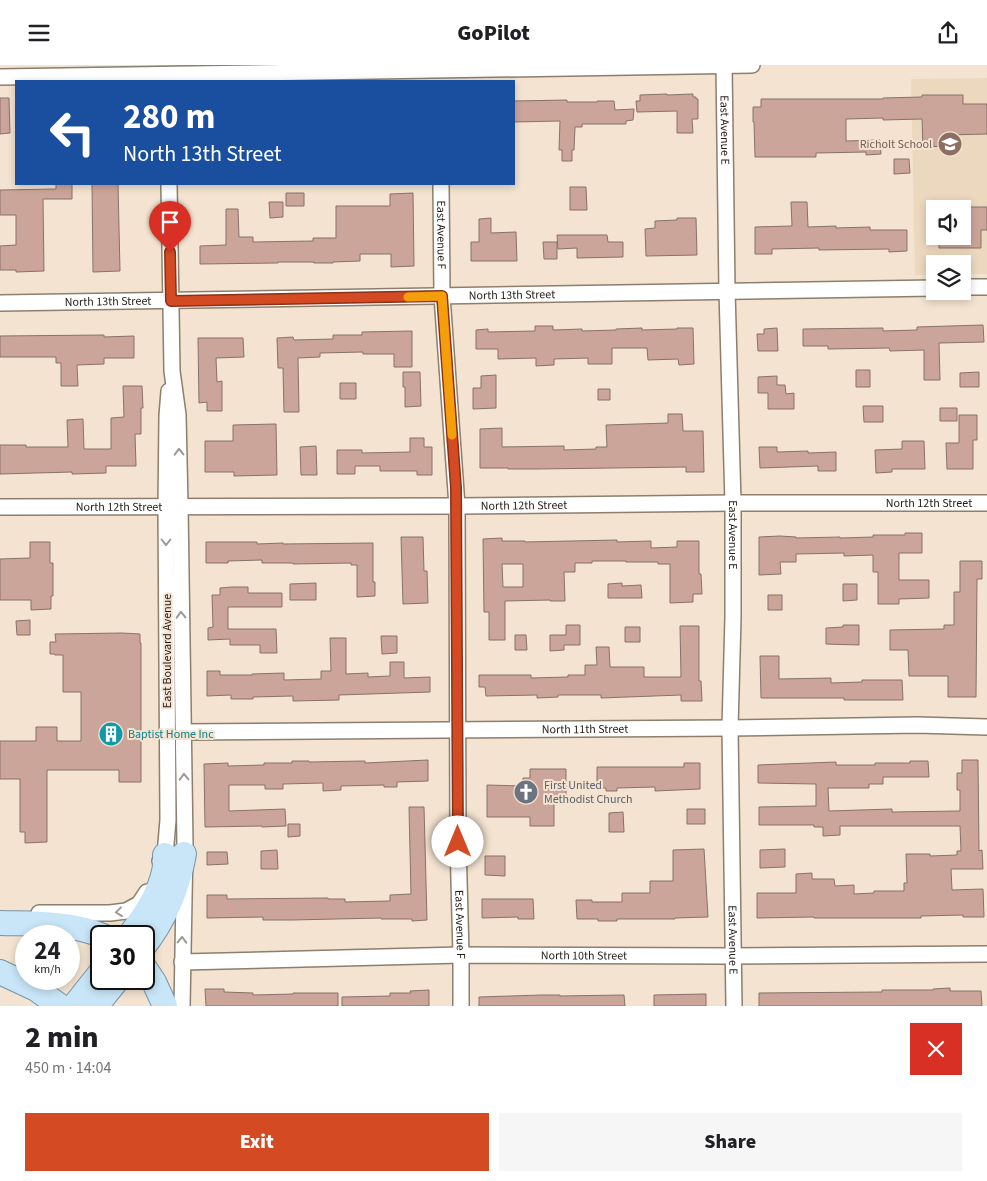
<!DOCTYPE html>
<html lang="en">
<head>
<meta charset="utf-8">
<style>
	body { margin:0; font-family:"Source Sans 3",sans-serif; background:#f6f6f6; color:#202124; height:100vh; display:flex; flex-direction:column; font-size:19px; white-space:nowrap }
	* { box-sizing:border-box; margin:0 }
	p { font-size:16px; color:#757577 }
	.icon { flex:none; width:28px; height:28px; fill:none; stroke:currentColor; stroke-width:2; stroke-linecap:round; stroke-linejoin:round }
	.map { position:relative; height:941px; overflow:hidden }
	.details { display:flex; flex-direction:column; background:#fff; flex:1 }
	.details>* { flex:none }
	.top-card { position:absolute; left:15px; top:15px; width:500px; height:105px; border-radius:0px; box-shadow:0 2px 8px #0003; background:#1a4fa0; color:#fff; overflow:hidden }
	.tools { position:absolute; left:926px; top:135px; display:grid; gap:10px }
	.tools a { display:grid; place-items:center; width:45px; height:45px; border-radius:0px; background:#fff; box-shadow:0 2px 8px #0003; font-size:25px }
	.speed { position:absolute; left:15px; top:860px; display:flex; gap:10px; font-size:25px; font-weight:700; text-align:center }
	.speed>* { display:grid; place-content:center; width:65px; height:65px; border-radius:50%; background:#fff; box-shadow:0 2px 8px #0003; line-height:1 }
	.speed small { font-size:12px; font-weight:400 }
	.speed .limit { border:2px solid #111; border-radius:8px; background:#fff; color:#111 }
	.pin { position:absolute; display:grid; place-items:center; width:42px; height:42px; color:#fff; margin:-51px -21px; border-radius:50% 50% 50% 0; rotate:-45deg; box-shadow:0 0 5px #0007 }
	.pin .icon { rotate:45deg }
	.me { position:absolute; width:55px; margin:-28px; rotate:0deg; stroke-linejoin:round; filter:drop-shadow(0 0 4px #0008) }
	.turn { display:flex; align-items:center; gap:18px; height:105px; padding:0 25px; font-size:22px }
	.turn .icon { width:65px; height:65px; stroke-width:2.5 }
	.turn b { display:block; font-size:35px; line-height:42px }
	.round { display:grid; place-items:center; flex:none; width:52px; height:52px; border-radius:0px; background:#f6f6f6 }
	.head { display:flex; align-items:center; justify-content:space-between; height:85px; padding:0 25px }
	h1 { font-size:30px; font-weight:800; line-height:38px }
	.primary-button { display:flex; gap:10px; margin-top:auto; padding:10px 25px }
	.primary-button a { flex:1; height:58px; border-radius:0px; background:#d44b23; color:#fff; font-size:20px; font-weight:800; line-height:58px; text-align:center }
	.primary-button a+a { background:#f6f6f6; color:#202124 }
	header { display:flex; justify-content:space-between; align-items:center; height:65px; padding:0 25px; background:#fff; font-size:22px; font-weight:800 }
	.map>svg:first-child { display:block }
	.built { fill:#ecd8be; fill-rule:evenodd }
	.building { fill:#cca59a; stroke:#88716a; fill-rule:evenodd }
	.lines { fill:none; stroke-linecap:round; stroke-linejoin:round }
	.minor-casing { stroke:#8c7f6d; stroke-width:18 }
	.primary-casing { stroke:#7694a6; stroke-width:26 }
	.minor { stroke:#fff; stroke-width:15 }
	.primary { stroke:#c8e6f8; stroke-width:24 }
	.oneway { stroke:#9c9996 }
	.route-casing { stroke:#8a3117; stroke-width:12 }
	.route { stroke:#d44b23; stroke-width:9 }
	.slow { stroke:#f59e0b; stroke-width:9 }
	.labels { text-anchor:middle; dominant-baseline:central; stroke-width:4; stroke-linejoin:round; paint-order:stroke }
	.street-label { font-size:12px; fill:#221c15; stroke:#f3e3d0 }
	.education-label { font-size:12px; fill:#785e54; stroke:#f3e3d0; text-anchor:end }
	.culture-label { font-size:12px; fill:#0d838f; stroke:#f3e3d0; text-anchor:start }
	.worship-label { font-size:12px; fill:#5b616d; stroke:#f3e3d0; text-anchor:start }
</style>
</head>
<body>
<header><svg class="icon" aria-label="menu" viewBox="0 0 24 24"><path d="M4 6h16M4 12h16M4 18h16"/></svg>GoPilot<svg class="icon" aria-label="share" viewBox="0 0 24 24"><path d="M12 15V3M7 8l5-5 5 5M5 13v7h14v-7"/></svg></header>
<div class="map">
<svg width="987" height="941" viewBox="0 0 987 941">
	<rect width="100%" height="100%" fill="#f3e3d0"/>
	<path class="built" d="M987,13v196h-24l-1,-10h-27v11h-20l-4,-196zM935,144h27v27h-27z"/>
	<path class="building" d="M667,29v1l26,-1v3h3v2h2v20h-6l1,14h-16v-22l-40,1 -1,-11h4v-6z
		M922,30h41v9h24v30l-41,1v11l-23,1 -1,-28 -39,1v-2l-37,1v22l34,-1 1,14 -15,1v-3l-50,1v4h-61l-1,-35h-1v-15h8v-8h122v-1l39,-1z
		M0,33h9l1,35 -10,1z
		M567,35v2h30v-1h17l1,9 19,-1 -1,11 -7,1v3h-44v3h-7l-1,23h-2v11h-10v-11h-3l1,-29 -46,1v-21z
		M894,94h15l1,14 -16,1z
		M56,119h16v15h-29l1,72 -28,1v-2h-16v-24l16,-1v-30h-16v-25l56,-1z
		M92,119h26l2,87 -27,1z
		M570,122h16l1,23h-17z
		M286,128h18v13h-18z
		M413,128l1,73 -23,1v-13h-31v7l-27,1v1h-19v-1h-36v1l-78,1v-18l26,-1v-36h12l1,28h14v5l60,-1v-3h23v-32h54v-12z
		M269,137h14v15l-13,1z
		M791,137h16l1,25 28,-1v2l34,-1v3h37v21l-18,1v-3l-70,1v-2l-47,1v5h-17v-27l37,-1z
		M962,142h25v23h-6v18h-42v-12h23z
		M491,153v15l25,-1 1,29h-46v-19h8v-23z
		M677,153h19l1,37 -51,1 -1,-27 10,-1v-7l22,-1z
		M557,170h50l1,7h15v15l-46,1v-10l-19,1z
		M543,177h14v17h-13z
		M983,260l1,17 -45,1 1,37h-16v-30l-34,1 -1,-3 -61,1v-3h-25v-17l80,-1v3l34,-1v-3z
		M535,261h18v4l29,-1v2l34,-1v-1l26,-1v2l35,-1v-1h16l1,36 -15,1 -1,-6 -30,1 -1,-12h-35v16h-24v-6l-34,1v6l-18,1v-8l-38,1v-10h-22v-19l12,-1v3l47,-1z
		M777,263l1,23h-20l-1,-17h7v-5z
		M412,266v36h-18v-13h-31v-2l-43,1v4l-22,1 1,54h-15l-1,-44h-5l-1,-30 16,-1 1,3 39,-1v-4h29v-3z
		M104,270v2l30,-1v22h-30v6l-27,1 1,21h-17v-23h-5v-6h-56v-21z
		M198,273h45l1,19 -28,1 1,24 5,-1v30h-15v-9l-8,1z
		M856,305h14v17h-14z
		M403,307h17l1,34 -16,1v-20h-2z
		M979,307v15h-19v-14z
		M496,310v33l-23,1v-21h8v-12z
		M777,311v9h8l1,9 8,-1v16h-26v-16h-10v-16z
		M340,318h16v16h-16z
		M123,321h19l1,22h-2v26h-6l1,32h-30v7l-34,1v-2l-72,2v-29h26v2h42l-1,-27 16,-1 1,30h27v-31l13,-1z
		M598,324h12v11h-12z
		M863,341h20v16h-19z
		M940,343h17v13h-17z
		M668,349h14l1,17h20l1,41h-18v-5l-149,2h-29v-1h-28v-39l22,-1v19l62,-1v4l32,-1v-2h11l-1,-22 62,-2z
		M959,350h18v25h-4v29h-26l-1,-26h13z
		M276,359l1,51 -43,1v-4h-29v-31h28v-16z
		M410,373h14v9h8v28h-15v-4h-37v-5h-25v8h-18v-24h25v3l48,-1z
		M902,376h22l1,28h-33v3l-16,1 -1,-23 27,-1z
		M316,381l1,29h-16l-1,-28z
		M759,382h18v5l31,-1v2l28,-1v19h-18v-5l-58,2z
		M905,468h17v20h-23v27h30v18l-30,1v5h-21v-32h-5v-17l-29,1v-3l-48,1v8h-16l1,12 -22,1v-38l21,-1 16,1v1l44,-1v1l33,-1v-2h32z
		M401,472h22l1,34h3l1,32 -25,1z
		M502,473v3h23v1l92,-2v2l34,-1v7l26,-1v-6h22v33h2l1,20h-9v8l-23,1v-39h-12v-2h-32v-1h-34v2h-17v9h-11l1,29h-15v-1l-45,1v39h-16v-28h-5l-1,-73zM502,499h21v23h-20z
		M30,477h20v21h3v33h-2v13l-20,1v-10h-31v-41l30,-1z
		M206,477h51v2l26,-1v1l90,-1v39h2v14l-18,1v-32h-6v-2l-58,1v-1h-31v-3l-34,1v2h-22z
		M960,496h22v18h-5l-1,118h-28v-21h-39l-1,-26h-18v-20l54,-1v-4h10v-33h6z
		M316,518v17h-26v-16z
		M622,518v3l19,-1 1,13h-34v-14z
		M843,519h14v16l-14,1z
		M232,522h16v6h34v14h-54v22h48l1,24h-17v-8h-30v-6l-22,1v-12l5,-1 -1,-32h8v-7z
		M768,530h14v15h-14z
		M30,555v15h-13l-1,-14z
		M566,560h14v20h-16v5l-14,1v-16h16z
		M843,560h16v20l-33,-1v-16l17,-1z
		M680,561h19v55h2l1,20h-21v-6l-80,3v-3h-43v2l-21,1v-3l-51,1 -1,-9h-6v-12h52v3l37,-1v-2h17v-10h12l-1,-18h13l1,20h34v10h37z
		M625,562h15v15h-15z
		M122,568l18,1v9h1v139h-22v-12h-72v72l-22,1v-11h-5v-53h-20v-38h36v-14h21v14h24v-49h-18v-37h-8v-1h-5v-12h6l-1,-8z
		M515,570h11l1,15h-12z
		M381,571h16v17l-15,1z
		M330,573h16v36l22,-1v4l22,-1v-14h14v16l26,-1v15l-91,3v5l-46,1v-5l-40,1v2h-22v-4l-24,1v-25h13v4h32v-1l32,-1v7l37,-1v-8h10z
		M760,591h19v23l52,-1v5l31,-1v-2h40l1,20h-59v-2h-83z
		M428,695v21l-31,1v5h-13v-2l-43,1v4l-18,1v-8l-40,1v5h-18v-4h-36v26l56,-2 1,17 -24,1v-1l-57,1 -1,-63 24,-1v3l36,-1v-2h28v-2h17v1l56,-1v2z
		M962,695h16l1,91 3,-1 1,19h-32l1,21 31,-1 1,28h-21v-2l-42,1v2h-107v-1l-57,1v-25h39v-19l16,-1v6h22l1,7 19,-1v9l20,-1v-2h30v-8h3l-1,-29h24v2l27,-1v-4h4l-1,-25h-120v9l-17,1v-9h-9v-2h-55v-18l57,-1v-22l-58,-1v-18l78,-3v3h39v-2h35v-2h18l1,16h-46v7h-14v4h-41l1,23 63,-2v3l68,-1v-21h-3v-17h5z
		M684,698h16v26l-45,2v-4l-38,1v3h-11v-3h-9v-21h87z
		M530,704h36v30h-12v27h-24v-9h-43v-32l36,1v-8h7z
		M409,742h15l3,113 -15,1v-2h-31v-1l-89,2h-29v-3l-56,1v-23h20v4l101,-1v1h17v3l45,-1v-6l21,-1z
		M687,744h18v15h-18z
		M623,747l1,20h-15v-19z
		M288,759h12v12l-12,1z
		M704,784l4,68 -33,1v1h-58v2h-19v-2h-21l-1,-19h16v2h30v-9h28v-12h23v-31z
		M785,784v18l-25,1v-18z
		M277,785l1,19h-17v-18z
		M207,787h20l1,12 -21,1z
		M485,791h20v20l-20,-1z
		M482,834h51l1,20h-16v-2l-36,1z
		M950,923v3h31l1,15h-223v-13l123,-1v-2h51v-1z
		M205,924h19v3l29,1v2l40,-1v-1h45v13h-132z
		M429,925v16h-87v-9l48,-1v-3h21l-1,-2z
		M706,929v12h-52v-11z
		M542,930h18v1l64,-1 1,11h-146v-9z"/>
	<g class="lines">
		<defs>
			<g id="minor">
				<path id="s1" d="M724,0l3,226 6,212v114l-3,111 4,278"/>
				<path d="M0,12l752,-12"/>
				<path d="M169,119l3,187 6,44 2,91 5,339 -3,161"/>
				<path id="s2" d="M441,119l1,112 15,210 1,336 3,113v51"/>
				<path d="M962,222h25"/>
				<path id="s3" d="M0,238l935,-15"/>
				<path id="s4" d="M0,442l457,-1 276,-3h254"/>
				<path id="s5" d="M183,667l547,-4 187,-3 70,2"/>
				<path d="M160,796l5,-6 3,-35 -2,-314 1,-90 2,-25"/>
				<path d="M39,848h71l16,-2 13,-7 8,-12"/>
				<path id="s6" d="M182,897l279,-7 272,1 254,-2"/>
			</g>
			<path id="primary" d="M0,858c36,1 69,-1 103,13
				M129,871c16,-20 39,-54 36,-81
				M144,881c21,-27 34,-58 40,-92
				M144,902l10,15 11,24
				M0,907l36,17 24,17
				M74,941l27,-34
				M96,941l22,-27"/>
		</defs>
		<use href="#minor" class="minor-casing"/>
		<use href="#primary" class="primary-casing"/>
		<use href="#minor" class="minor"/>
		<use href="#primary" class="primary"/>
	</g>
	<defs><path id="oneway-chevron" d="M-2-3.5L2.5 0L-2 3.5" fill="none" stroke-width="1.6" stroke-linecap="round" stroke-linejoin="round" transform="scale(1.25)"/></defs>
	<g class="oneway">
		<use href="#oneway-chevron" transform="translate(179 387) rotate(-91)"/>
		<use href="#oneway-chevron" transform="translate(166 477) rotate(90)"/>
		<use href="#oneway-chevron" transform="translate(181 550) rotate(-91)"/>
		<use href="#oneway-chevron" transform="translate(184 712) rotate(-91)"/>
		<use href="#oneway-chevron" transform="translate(119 847) rotate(173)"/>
		<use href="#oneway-chevron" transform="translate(182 875) rotate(-89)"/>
	</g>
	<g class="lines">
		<defs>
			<path id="route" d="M170,187l1,49 271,-5 14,192 2,354"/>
		</defs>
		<use href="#route" class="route-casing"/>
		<use href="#route" class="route"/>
		<path class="slow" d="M408,232l34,-1 10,139"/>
	</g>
	<defs>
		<symbol id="school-disc" viewBox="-11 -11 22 22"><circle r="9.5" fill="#8d6e63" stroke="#f3e3d0"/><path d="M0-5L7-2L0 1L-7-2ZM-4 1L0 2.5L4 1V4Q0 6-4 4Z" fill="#fff"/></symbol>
		<symbol id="building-disc" viewBox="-11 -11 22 22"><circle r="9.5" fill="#0f9aa8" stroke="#f3e3d0"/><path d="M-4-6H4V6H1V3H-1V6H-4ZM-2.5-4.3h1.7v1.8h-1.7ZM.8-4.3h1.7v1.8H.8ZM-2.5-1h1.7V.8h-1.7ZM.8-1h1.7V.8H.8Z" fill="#fff"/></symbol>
		<symbol id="church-disc" viewBox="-11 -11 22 22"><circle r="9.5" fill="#6b7280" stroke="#f3e3d0"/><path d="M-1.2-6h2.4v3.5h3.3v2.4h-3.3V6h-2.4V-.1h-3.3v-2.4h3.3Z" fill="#fff"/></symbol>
	</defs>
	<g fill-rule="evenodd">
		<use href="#school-disc" x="936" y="65" width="28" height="28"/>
		<use href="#building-disc" x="97" y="655" width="28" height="28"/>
		<use href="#church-disc" x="512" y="713" width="28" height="28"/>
	</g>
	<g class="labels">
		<g class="street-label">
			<text stroke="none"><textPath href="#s1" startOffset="65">East Avenue E</textPath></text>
			<text stroke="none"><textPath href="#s2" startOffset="51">East Avenue F</textPath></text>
			<text stroke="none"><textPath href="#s3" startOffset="512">North 13th Street</textPath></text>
			<text stroke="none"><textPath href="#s3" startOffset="108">North 13th Street</textPath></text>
			<text stroke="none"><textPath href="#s4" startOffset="929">North 12th Street</textPath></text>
			<text stroke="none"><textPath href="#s4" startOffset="524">North 12th Street</textPath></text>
			<text stroke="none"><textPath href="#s4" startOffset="119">North 12th Street</textPath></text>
			<text stroke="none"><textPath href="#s1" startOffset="470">East Avenue E</textPath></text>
			<text transform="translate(167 586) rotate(-90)">East Boulevard Avenue</text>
			<text stroke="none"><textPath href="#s5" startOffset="402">North 11th Street</textPath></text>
			<text stroke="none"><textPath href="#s2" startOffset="741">East Avenue F</textPath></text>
			<text stroke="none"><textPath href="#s1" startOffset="875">East Avenue E</textPath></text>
			<text stroke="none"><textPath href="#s6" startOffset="402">North 10th Street</textPath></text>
		</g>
		<g class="education-label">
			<text x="932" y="79">Richolt School</text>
		</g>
		<g class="culture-label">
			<text x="128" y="669">Baptist Home Inc</text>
		</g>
		<g class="worship-label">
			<text x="544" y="720">First United<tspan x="544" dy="14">Methodist Church</tspan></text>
		</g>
	</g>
</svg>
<div class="tools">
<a><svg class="icon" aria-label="sound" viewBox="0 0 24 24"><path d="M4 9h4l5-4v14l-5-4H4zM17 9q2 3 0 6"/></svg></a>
<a><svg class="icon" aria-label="layers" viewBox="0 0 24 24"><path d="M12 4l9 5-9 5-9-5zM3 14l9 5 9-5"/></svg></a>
</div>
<div class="speed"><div>24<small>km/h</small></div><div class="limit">30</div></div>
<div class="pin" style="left:170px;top:187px;background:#d93025"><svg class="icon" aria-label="arrive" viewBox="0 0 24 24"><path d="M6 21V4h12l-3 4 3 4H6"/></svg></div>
<svg class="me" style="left:458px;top:777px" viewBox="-20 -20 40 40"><circle r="19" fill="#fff"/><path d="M0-13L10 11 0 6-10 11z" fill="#d44b23"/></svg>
<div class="top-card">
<div class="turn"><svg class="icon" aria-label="left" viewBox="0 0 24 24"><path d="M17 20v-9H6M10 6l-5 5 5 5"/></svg><div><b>280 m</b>North 13th Street</div></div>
</div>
</div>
<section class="details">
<div class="head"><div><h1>2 min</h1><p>450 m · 14:04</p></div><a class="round" style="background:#d93025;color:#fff"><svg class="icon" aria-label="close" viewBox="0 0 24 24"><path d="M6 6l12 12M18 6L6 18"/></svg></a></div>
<div class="primary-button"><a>Exit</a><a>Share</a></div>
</section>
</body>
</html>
